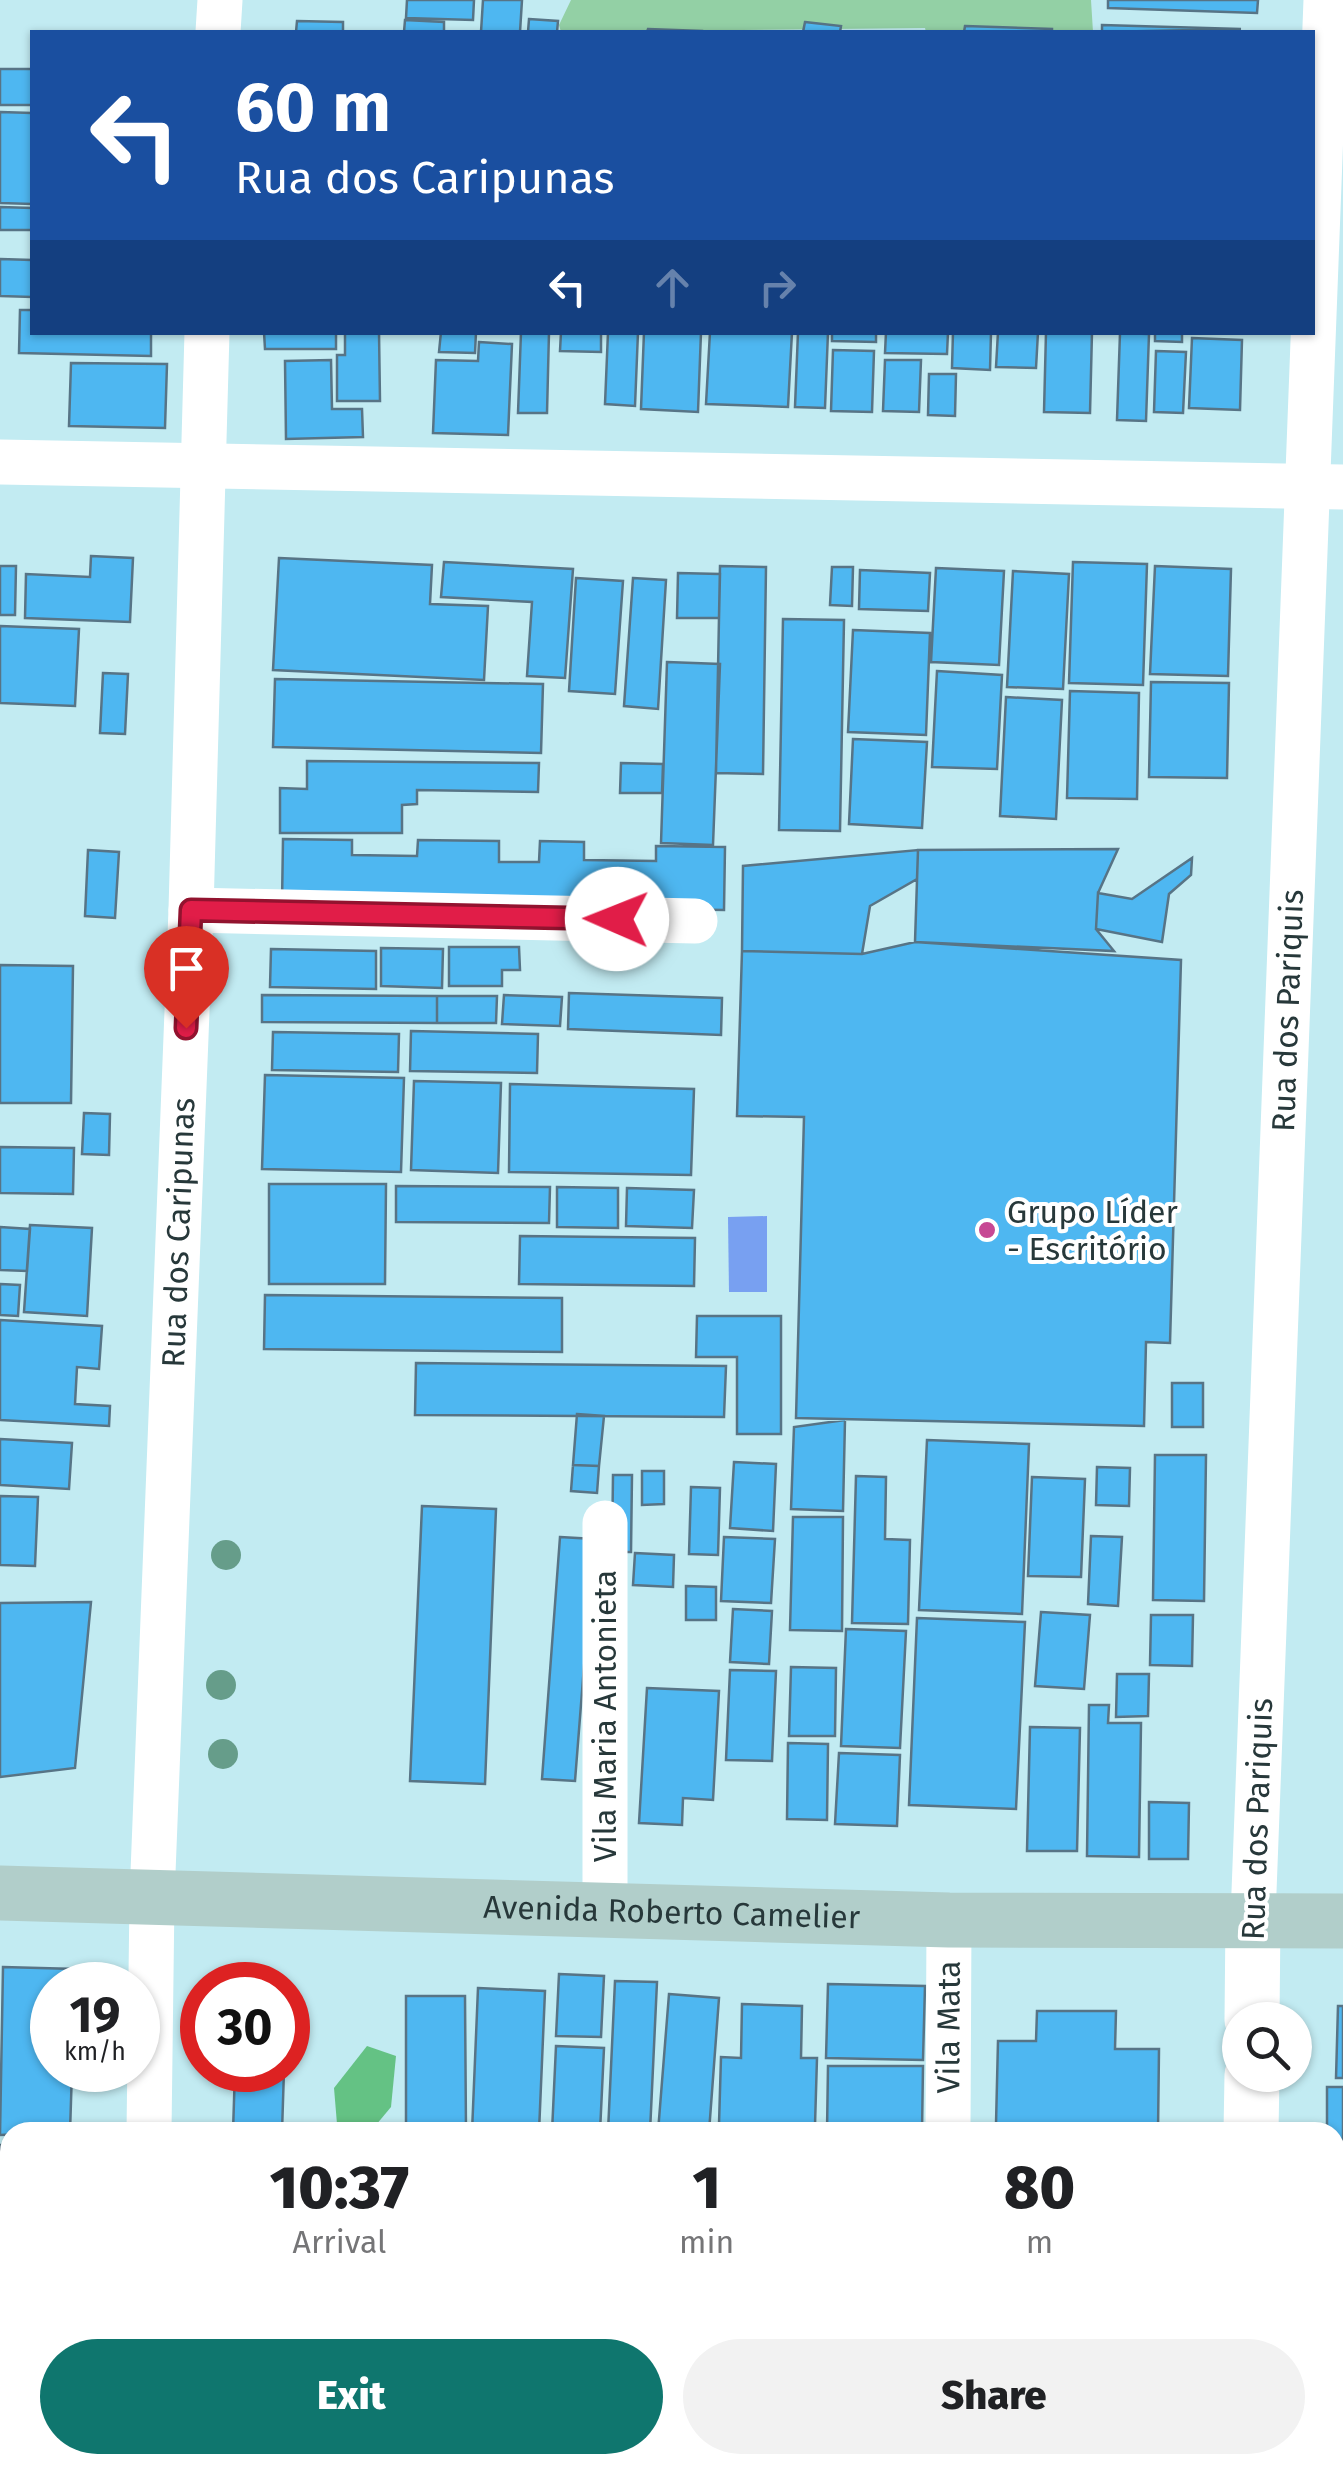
<!DOCTYPE html>
<html lang="en">
<head>
<meta charset="utf-8">
<style>
	body { margin:0; font-family:"Fira Sans",sans-serif; background:#f2f2f2; color:#202124; height:100vh; display:flex; flex-direction:column; font-size:38px; white-space:nowrap }
	* { box-sizing:border-box; margin:0 }
	p { font-size:32px; color:#757577 }
	.icon { flex:none; width:55px; height:55px; fill:none; stroke:currentColor; stroke-width:2; stroke-linecap:round; stroke-linejoin:round }
	.map { position:relative; flex:1; overflow:hidden }
	.panel { position:absolute; left:0px; top:2122px; width:1345px; height:352px; display:flex; flex-direction:column; background:#fff; border-radius:30px 30px 0 0; box-shadow:0 2px 8px #0004 }
	.panel>* { flex:none }
	.hud { position:absolute; left:30px; top:30px; width:1285px; height:305px; border-radius:0px; box-shadow:0 2px 8px #0004; background:#1a4fa0; color:#fff; overflow:hidden }
	.controls { position:absolute; left:1222px; top:2002px; display:grid; gap:20px }
	.controls a { display:grid; place-items:center; width:90px; height:90px; border-radius:50%; background:#fff; box-shadow:0 2px 8px #0004; font-size:50px }
	.speed { position:absolute; left:30px; top:1962px; display:flex; gap:20px; font-size:50px; font-weight:700; text-align:center }
	.speed>* { display:grid; place-content:center; width:130px; height:130px; border-radius:50%; background:#fff; box-shadow:0 2px 8px #0004; line-height:1 }
	.speed small { font-size:25px; font-weight:400 }
	.speed .limit { border:15px solid #d22; background:#fff; color:#111 }
	.pin { position:absolute; display:grid; place-items:center; width:85px; height:85px; color:#fff; margin:-102px -42px; border-radius:50% 50% 50% 0; rotate:-45deg; box-shadow:0 0 10px #0007 }
	.pin .icon { rotate:45deg }
	.me { position:absolute; width:110px; margin:-55px; rotate:271deg; stroke-linejoin:round; filter:drop-shadow(0 0 8px #0008) }
	.turn { display:flex; align-items:center; gap:35px; height:210px; padding:0 40px; font-size:45px }
	.turn .icon { width:130px; height:130px; stroke-width:2.5 }
	.turn b { display:block; font-size:70px; line-height:85px }
	.lanes { display:flex; align-items:center; height:95px; padding:0 40px; background:#0003; justify-content:center; gap:50px; direction:ltr }
	.lanes .off { opacity:.35 }
	.eta { display:flex; justify-content:space-evenly; align-items:center; height:170px; text-align:center }
	.eta b { font-size:60px; font-weight:800; line-height:70px }
	.action { display:flex; gap:20px; margin-top:auto; padding:20px 40px }
	.action a { flex:1; height:115px; border-radius:60px; background:#0f766e; color:#fff; font-size:40px; font-weight:800; line-height:115px; text-align:center }
	.action a+a { background:#f2f2f2; color:#202124 }
	.map>svg:first-child { display:block }
	.green { fill:#93d0a5 }
	.forest { fill:#64c284 }
	.water { fill:#78a0f1 }
	.building { fill:#4eb7f1; stroke:#577486; stroke-width:2.5 }
	.lines { fill:none; stroke-linecap:round; stroke-linejoin:round }
	.minor { stroke:#fff; stroke-width:45 }
	.tertiary { stroke:#fff; stroke-width:55 }
	.secondary { stroke:#b1ceca; stroke-width:55 }
	.tree { fill:#669d8a }
	.route-casing { stroke:#92132f; stroke-width:25 }
	.route { stroke:#e11d48; stroke-width:18 }
	.poi-dot { fill:#c74894; stroke:#fff; stroke-width:4 }
	.labels { text-anchor:middle; dominant-baseline:central; stroke-width:8; stroke-linejoin:round; paint-order:stroke }
	.street-label { font-size:32px; fill:#27383a; stroke:#fff }
	.poi-label { font-size:32px; fill:#27383a; stroke:#fff; text-anchor:start }
</style>
</head>
<body>
<div class="map">
<svg width="1343" height="2474" viewBox="0 0 1343 2474">
	<rect width="100%" height="100%" fill="#c2ebf2"/>
	<path class="green" d="M571,0h520l2,32h-167l-1,-4 -364,4 -2,-7z"/>
	<path class="forest" d="M367,2046l29,10 -5,51 -20,24 -34,-7 -3,-36z"/>
	<path class="water" d="M767,1216v76h-38l-1,-75z"/>
	<path class="building" d="M407,0h67l-1,20 -67,-2z
		M483,0h39l-2,32h-39z
		M1108,0h150l-1,13 -149,-5z
		M529,19l29,2 -1,11h-29z
		M405,20l39,2v10h-40z
		M297,21l46,1v10h-47z
		M805,22l36,4 -1,6h-37z
		M1102,25l139,4 -139,3z
		M965,26l87,3v3h-88z
		M648,29l54,2v1h-55z
		M0,69h32v36h-32z
		M0,112l32,1v91l-32,-1z
		M0,207l32,1v22h-32z
		M0,259l32,1v37l-32,-1z
		M20,310h12v22h119v24l-132,-3z
		M264,332h72v17h-71z
		M345,332h34l1,69h-43v-46h8z
		M441,332h35l-1,21 -36,-1z
		M521,332h28l-2,81h-29z
		M561,332h40v20l-41,-1z
		M608,332h30l-3,74 -30,-2z
		M644,332h57l-3,80 -57,-3z
		M710,332h82l-4,75 -82,-3z
		M798,332h30l-3,76 -30,-1z
		M832,332h44v10l-44,-1z
		M886,332h62l-1,22 -62,-1z
		M953,332h38l-1,38 -38,-2z
		M998,332h40l-2,36 -40,-1z
		M1046,332h46l-2,81 -46,-1z
		M1155,332h27v10l-27,-1z
		M1120,333l29,1 -3,87 -29,-1z
		M1192,338l50,2 -2,70 -51,-2z
		M479,342l33,2 -4,91 -75,-2 3,-73 42,1z
		M833,350l41,1 -2,61 -41,-1z
		M1156,351l30,1 -3,61 -29,-1z
		M331,360l1,49h30l1,28 -77,2 -1,-78z
		M885,360h36l-2,52 -36,-1z
		M71,363l96,1 -2,64 -96,-2z
		M929,374h27l-1,42 -27,-1z
		M91,556l42,2 -3,64 -105,-4 1,-44 64,3z
		M279,558l153,7 -2,39 58,2 -4,74 -211,-10z
		M444,562l129,7 -8,109 -38,-2 5,-74 -91,-5z
		M1073,562l74,2 -4,121 -74,-2z
		M0,566h16l-1,49h-15z
		M720,566l46,1 -3,207 -47,-1z
		M1155,566l76,3 -3,107 -78,-2z
		M832,567h21l-1,39 -22,-1z
		M936,568l68,3 -5,94 -68,-3z
		M860,570l70,3 -2,38 -69,-2z
		M1013,571l56,3 -6,115 -56,-2z
		M678,573l42,1 -1,44h-42z
		M576,578l47,3 -8,113 -46,-3z
		M633,578l33,2 -8,129 -34,-3z
		M783,619l61,1 -4,211 -61,-1z
		M0,626l79,3 -4,77 -75,-3z
		M853,630l77,3 -4,102 -78,-3z
		M667,662l53,2 -7,181 -52,-2z
		M937,671l65,4 -5,94 -65,-2z
		M103,673l25,1 -3,60 -25,-1z
		M275,679l268,5 -2,69 -268,-6z
		M1151,682l78,1 -2,95 -78,-1z
		M1070,691l69,2 -2,106 -70,-1z
		M1006,697l56,3 -6,119 -56,-3z
		M853,739l74,3 -5,86 -73,-4z
		M307,761l232,2 -1,29 -121,-2v14l-15,1v28h-122v-45l27,1z
		M621,763l42,1 -1,29h-42z
		M283,839l69,1v15l65,1 1,-16 81,1v21h40l1,-21 44,1v18l72,1v-15l69,1 -1,63 -442,-7z
		M1118,849l-20,44 -2,36 18,22 -199,-9 3,-92z
		M88,850l31,2 -4,66 -30,-2z
		M918,850l-1,29 -47,27 -8,48 -120,-3 1,-85z
		M1192,858l-1,17 -22,19 -7,48 -66,-13 2,-36 34,6z
		M915,942l266,18 -11,383 -24,-1 -2,84 -348,-8 8,-301 -67,-1 5,-165 120,3z
		M449,947h70l1,23h-18v16h-53z
		M381,948l62,1 -1,39 -61,-2z
		M271,949l105,2v38l-106,-2z
		M0,965l73,1 -2,137h-71z
		M569,993l153,5 -1,37 -153,-6z
		M262,995l175,1v27l-175,-1z
		M504,995l58,2 -2,29 -58,-2z
		M437,996h60l-1,27h-59z
		M411,1031l127,3 -1,39 -127,-2z
		M273,1032l126,2 -1,38 -126,-2z
		M265,1075l139,3 -3,94 -139,-3z
		M414,1081l87,2 -3,90 -87,-3z
		M510,1084l184,5 -3,86 -182,-3z
		M84,1113l26,1 -1,41 -27,-1z
		M0,1147l74,1 -1,46 -73,-1z
		M269,1184h117l-1,100h-116z
		M396,1186l154,1 -1,36 -153,-1z
		M557,1187l61,1v40l-61,-1z
		M627,1188l67,2 -2,38 -66,-2z
		M30,1225l62,3 -5,88 -63,-4z
		M0,1227l30,2 -3,42 -27,-1z
		M520,1236l175,2 -1,48 -175,-2z
		M0,1284l20,1 -2,31 -18,-1z
		M265,1295l297,3v54l-298,-3z
		M697,1316h84v118h-44v-77h-41z
		M0,1320l102,6 -3,43 -22,-2 -2,37 35,2 -1,20 -109,-6z
		M416,1363l310,3 -2,51 -309,-2z
		M1172,1383h31v44h-31z
		M577,1414l27,2 -5,50 -26,-1z
		M845,1420l-2,91 -52,-2 3,-82z
		M0,1439l72,4 -3,46 -69,-4z
		M927,1440l102,4 -7,170 -103,-4z
		M1155,1455h51l-2,146 -51,-1z
		M734,1462l42,2 -3,67 -43,-3z
		M573,1465l26,1 -2,27 -26,-2z
		M1097,1467l33,1 -1,38 -33,-1z
		M642,1471h22v33l-22,1z
		M613,1475h19l-1,77h-19z
		M856,1476l30,1 -1,62 25,1 -2,84 -56,-1z
		M1032,1477l53,2 -4,98 -53,-1z
		M691,1487l29,1 -2,67 -29,-1z
		M0,1496l38,1 -3,69 -35,-1z
		M422,1506l74,3 -11,275 -75,-3z
		M793,1517h50l-1,114 -52,-1z
		M1091,1536l31,1 -4,69 -30,-2z
		M560,1537l34,2 -19,242 -33,-2z
		M724,1537l51,2 -4,64 -50,-2z
		M635,1553l39,2 -1,32 -40,-2z
		M686,1586l30,1v33h-30z
		M91,1602l-16,166 -75,9v-174z
		M733,1609l39,2 -3,53 -39,-2z
		M1041,1612l49,3 -6,74 -49,-3z
		M1151,1615h42l-1,51 -42,-1z
		M917,1618l108,4 -9,187 -107,-4z
		M846,1629l60,2 -6,117 -59,-2z
		M791,1667l45,1 -1,68h-46z
		M730,1670l46,1 -4,90 -46,-1z
		M1117,1674h32l-1,42 -32,1z
		M647,1688l72,3 -6,109 -30,-2 -1,27 -43,-2z
		M1089,1705h20l-1,18h33l-2,134 -52,-1z
		M1030,1727l50,1 -3,123h-50z
		M788,1743l40,1 -1,76 -40,-1z
		M839,1753l61,2 -3,71 -62,-2z
		M1149,1802l40,1 -1,56h-39z
		M3,1967l73,2 -1,16h-23v85h20l-2,62 -70,3z
		M559,1974l45,2 -3,61 -45,-1z
		M238,1980l50,2 -1,3h-49z
		M615,1981l42,1 -7,150h-42z
		M828,1984l97,2 -2,74 -97,-2z
		M478,1988l67,3 -6,141h-67z
		M669,1994l50,4 -10,134h-51z
		M406,1996h59l1,136h-60z
		M742,2004l60,2 -1,52h16l-2,67 -96,-1 2,-67 20,1z
		M1338,2006h5v72h-7z
		M1037,2011h79l-1,38h44l-1,83h-60v-8h-102l2,-83h38z
		M556,2046l48,2 -4,84h-48z
		M828,2066h95l-1,66h-95z
		M235,2070h49l-2,62h-49z
		M1327,2087h16v67h-8v-22h-8z
		M0,2145h10v57h-10z
		M1337,2196h6v36h-6z
		M0,2217h10v53h-10z
		M1340,2252h3v65h-3z
		M0,2294h10v120h-10z
		M1335,2387l8,1v69h-8z
		M0,2429h10v36h20v9h-30z
		M1335,2460h8v14h-39v-9h31z
		M216,2465h134l-1,9h-133z
		M520,2465h157v9h-158z
		M695,2465h111l-1,9h-111z
		M917,2465l64,2v7h-64z
		M998,2465h74l-1,9h-73z
		M1078,2465h50v9h-51z
		M1133,2465h38v9h-38z"/>
	<g class="lines">
		<g class="minor">
			<path d="M218,32l2,-32"/>
			<path d="M0,462l1343,25"/>
			<path d="M191,910l504,11"/>
			<path d="M605,1523v385"/>
			<path id="s1" d="M1253,1918l73,-1918"/>
			<path id="s2" d="M149,2132l3,-234 39,-988 16,-578"/>
			<path id="s3" d="M948,2132l1,-212"/>
			<path d="M144,2474v-9"/>
		</g>
		<path class="tertiary" d="M1252,2020l1,-102
			M1251,2132l1,-57
			M1243,2474v-9"/>
		<path class="secondary" id="s4" d="M0,1893l949,27 394,1"/>
	</g>
	<g class="tree">
		<circle cx="226" cy="1555" r="15"/>
		<circle cx="221" cy="1685" r="15"/>
		<circle cx="223" cy="1754" r="15"/>
	</g>
	<g class="lines">
		<defs>
			<path id="route" d="M186,1028l5,-118 426,9"/>
		</defs>
		<use href="#route" class="route-casing"/>
		<use href="#route" class="route"/>
	</g>
	<circle class="poi-dot" cx="987" cy="1230" r="10"/>
	<g class="labels">
		<g class="street-label">
			<text stroke="none"><textPath href="#s1" startOffset="908">Rua dos Pariquis</textPath></text>
			<text stroke="none"><textPath href="#s2" startOffset="900">Rua dos Caripunas</textPath></text>
			<text transform="translate(605 1716) rotate(-90)">Vila Maria Antonieta</text>
			<text transform="translate(1257 1819) rotate(-88)">Rua dos Pariquis</text>
			<text stroke="none"><textPath href="#s4" startOffset="672">Avenida Roberto Camelier</textPath></text>
			<text stroke="none"><textPath href="#s3" startOffset="105">Vila Mata</textPath></text>
		</g>
		<g class="poi-label">
			<text x="1007" y="1212">Grupo Líder<tspan x="1007" dy="37">- Escritório</tspan></text>
		</g>
	</g>
</svg>
<div class="controls">
<a><svg class="icon" aria-label="search" viewBox="0 0 24 24"><circle cx="10" cy="10" r="6"/><path d="M15 15l6 6"/></svg></a>
</div>
<div class="speed"><div>19<small>km/h</small></div><div class="limit">30</div></div>
<div class="pin" style="left:186px;top:1028px;background:#d93025"><svg class="icon" aria-label="arrive" viewBox="0 0 24 24"><path d="M6 21V4h12l-3 4 3 4H6"/></svg></div>
<svg class="me" style="left:617px;top:919px" viewBox="-20 -20 40 40"><circle r="19" fill="#fff"/><path d="M0-13L10 11 0 6-10 11z" fill="#e11d48"/></svg>
<div class="hud">
<div class="turn"><svg class="icon" aria-label="left" viewBox="0 0 24 24"><path d="M17 20v-9H6M10 6l-5 5 5 5"/></svg><div><b>60 m</b>Rua dos Caripunas</div></div>
<div class="lanes"><svg class="icon" aria-label="left" viewBox="0 0 24 24"><path d="M17 20v-9H6M10 6l-5 5 5 5"/></svg><svg class="icon off" aria-label="ahead" viewBox="0 0 24 24"><path d="M12 20V5M6 11l6-6 6 6"/></svg><svg class="icon off" aria-label="right" viewBox="0 0 24 24"><path d="M7 20v-9h11M14 6l5 5-5 5"/></svg></div>
</div>
<section class="panel">
<div class="eta">
<div><b>10:37</b><p>Arrival</p></div>
<div><b>1</b><p>min</p></div>
<div><b>80</b><p>m</p></div>
</div>
<div class="action"><a>Exit</a><a>Share</a></div>
</section>
</div>
</body>
</html>
